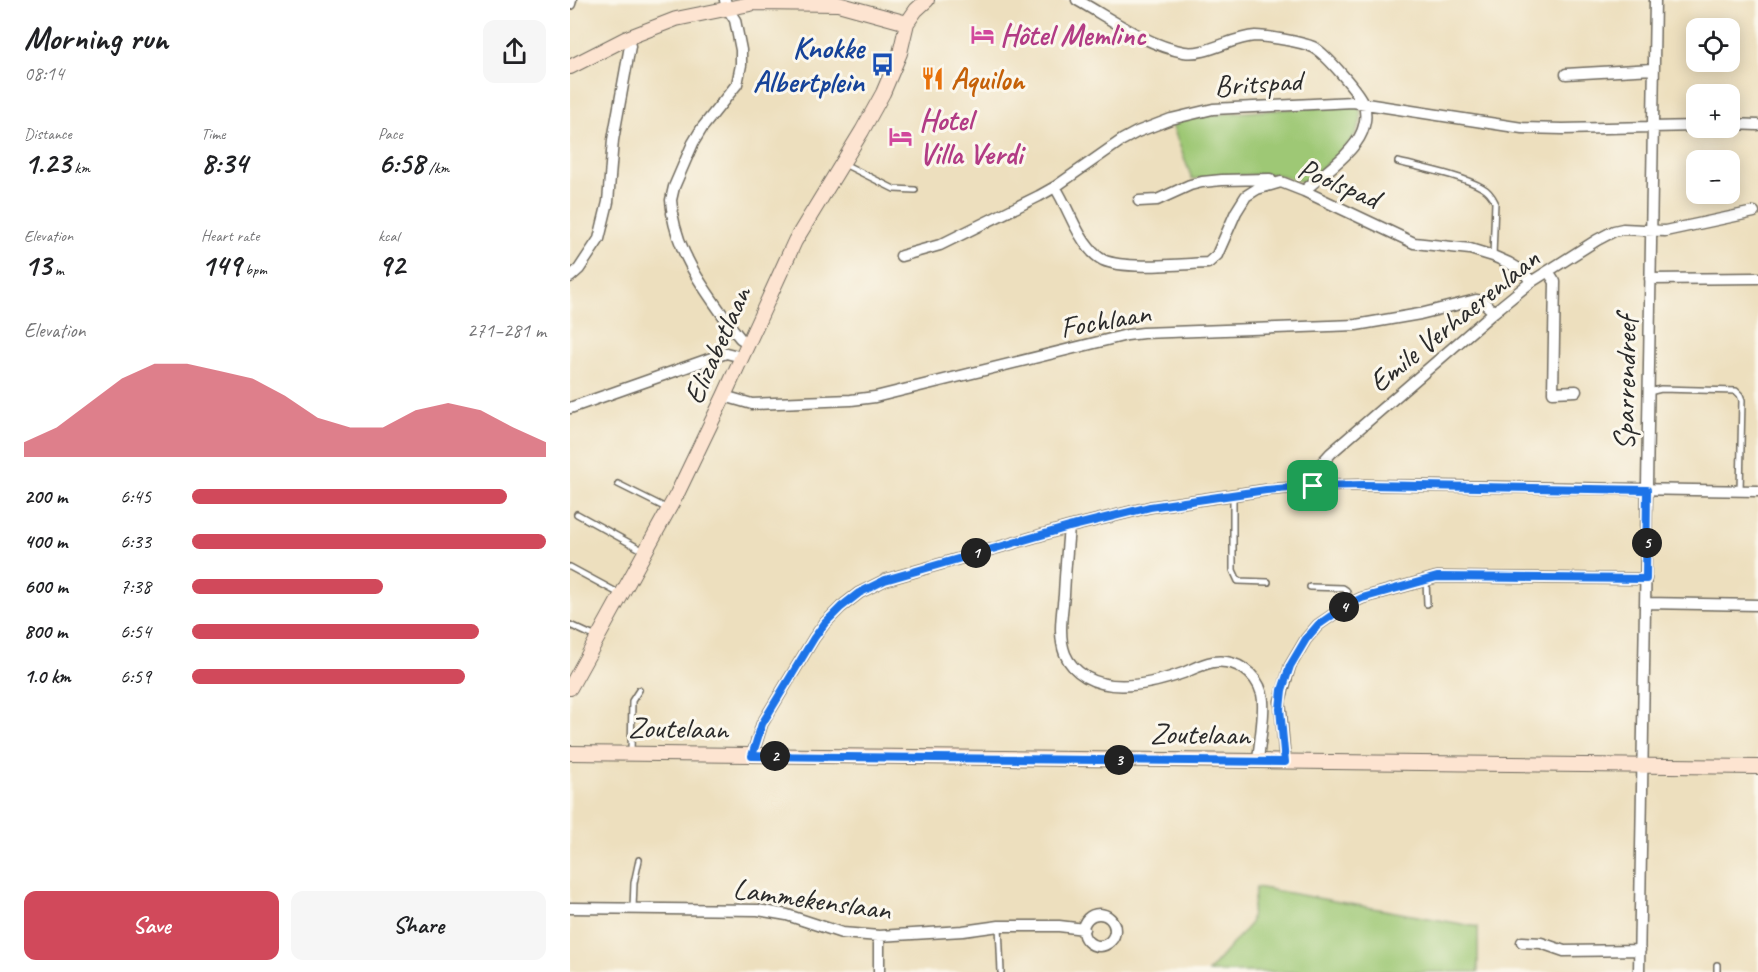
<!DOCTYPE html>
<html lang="en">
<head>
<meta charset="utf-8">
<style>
  :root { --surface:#fff; --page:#f6f6f6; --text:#202124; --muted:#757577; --accent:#d1495b }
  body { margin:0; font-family:Caveat,sans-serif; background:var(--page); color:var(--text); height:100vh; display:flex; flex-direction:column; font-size:22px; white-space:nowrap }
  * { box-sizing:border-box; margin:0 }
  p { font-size:20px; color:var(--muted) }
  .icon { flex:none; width:33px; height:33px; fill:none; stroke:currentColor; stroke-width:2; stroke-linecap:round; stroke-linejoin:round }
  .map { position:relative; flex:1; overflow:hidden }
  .details { display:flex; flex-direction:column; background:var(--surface); width:570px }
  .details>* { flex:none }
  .tools { position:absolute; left:1116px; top:18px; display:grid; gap:12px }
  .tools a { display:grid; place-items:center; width:54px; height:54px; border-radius:12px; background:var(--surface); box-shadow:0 3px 15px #0003; font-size:30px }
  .pin { position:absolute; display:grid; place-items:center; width:51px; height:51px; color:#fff; margin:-26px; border-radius:12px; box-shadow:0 3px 9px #0006 }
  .km { position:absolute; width:30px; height:30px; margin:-15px; border-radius:50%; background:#222; color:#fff; font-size:16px; line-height:30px; text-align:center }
  .round { display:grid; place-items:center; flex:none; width:63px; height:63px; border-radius:12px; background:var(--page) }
  .headline { display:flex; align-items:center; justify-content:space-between; height:102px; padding:0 24px }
  h1 { font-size:33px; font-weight:700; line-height:45px }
  .figures { display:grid; grid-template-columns:repeat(3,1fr); gap:9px; height:102px; padding:6px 24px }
  .figures div { display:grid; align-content:center }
  .figures b { font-size:30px; font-weight:700 }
  .figures small { font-size:16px; font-weight:400 }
  .figures p { font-size:16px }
  .chart { height:168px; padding:12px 24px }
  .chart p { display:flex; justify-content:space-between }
  .chart svg { width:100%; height:108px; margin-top:6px; fill:var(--accent); opacity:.7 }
  .cta { display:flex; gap:12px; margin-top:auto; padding:12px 24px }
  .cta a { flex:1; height:69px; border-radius:12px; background:var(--accent); color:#fff; font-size:24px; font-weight:700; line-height:69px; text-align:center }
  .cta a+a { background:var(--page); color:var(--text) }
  ul { padding:0 24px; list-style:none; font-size:20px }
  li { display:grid; grid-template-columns:96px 72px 1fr; align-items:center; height:45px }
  li i { height:15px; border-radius:8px; background:var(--accent) }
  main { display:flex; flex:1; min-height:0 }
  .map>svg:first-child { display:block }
  .green { fill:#9ec874; stroke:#647a50; stroke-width:1.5 }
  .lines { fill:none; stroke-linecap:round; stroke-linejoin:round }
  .lane-casing { stroke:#6f6a5e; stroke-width:8 }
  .street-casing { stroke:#6f6a5e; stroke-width:13 }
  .secondary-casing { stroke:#6f6a5e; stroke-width:16 }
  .lane { stroke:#fff; stroke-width:5 }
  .street { stroke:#fff; stroke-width:10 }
  .secondary { stroke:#fde4d1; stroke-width:14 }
  .route-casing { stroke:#fff; stroke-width:12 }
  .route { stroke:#1a73e8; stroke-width:8 }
  .labels { text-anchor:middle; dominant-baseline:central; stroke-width:6; stroke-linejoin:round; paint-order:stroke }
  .hotel-label { font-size:30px; font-weight:bold; fill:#b23c85; stroke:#fbf7ec; text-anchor:start }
  .transit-label { font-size:30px; font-weight:bold; fill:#164399; stroke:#fbf7ec; text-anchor:end }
  .food-label { font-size:30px; font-weight:bold; fill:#c56008; stroke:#fbf7ec; text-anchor:start }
  .street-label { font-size:30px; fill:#2b2b2b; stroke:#fbf7ec }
</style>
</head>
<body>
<main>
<section class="details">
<div class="headline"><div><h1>Morning run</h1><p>08:14</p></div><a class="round"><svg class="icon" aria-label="share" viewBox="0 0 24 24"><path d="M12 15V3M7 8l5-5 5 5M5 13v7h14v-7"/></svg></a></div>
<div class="figures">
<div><p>Distance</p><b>1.23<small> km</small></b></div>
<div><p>Time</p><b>8:34</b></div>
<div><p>Pace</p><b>6:58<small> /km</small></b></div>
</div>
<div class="figures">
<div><p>Elevation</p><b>13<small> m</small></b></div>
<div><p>Heart rate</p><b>149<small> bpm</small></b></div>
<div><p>kcal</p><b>92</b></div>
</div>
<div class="chart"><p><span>Elevation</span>271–281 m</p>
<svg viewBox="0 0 160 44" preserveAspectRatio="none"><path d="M0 44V38L10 32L20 22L30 12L40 6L50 6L60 9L70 12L80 19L90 28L100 32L110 32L120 25L130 22L140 25L150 32L160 38V44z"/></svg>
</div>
<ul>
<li><b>200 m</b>6:45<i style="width:89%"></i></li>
<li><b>400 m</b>6:33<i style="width:100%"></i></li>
<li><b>600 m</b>7:38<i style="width:54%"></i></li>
<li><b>800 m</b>6:54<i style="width:81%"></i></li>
<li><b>1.0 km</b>6:59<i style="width:77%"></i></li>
</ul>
<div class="cta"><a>Save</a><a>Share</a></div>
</section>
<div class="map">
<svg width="1188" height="972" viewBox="0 0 1188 972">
  <rect width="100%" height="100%" fill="#fbf7ec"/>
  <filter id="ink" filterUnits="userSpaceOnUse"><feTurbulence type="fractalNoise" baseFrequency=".0167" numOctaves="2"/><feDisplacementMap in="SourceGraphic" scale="12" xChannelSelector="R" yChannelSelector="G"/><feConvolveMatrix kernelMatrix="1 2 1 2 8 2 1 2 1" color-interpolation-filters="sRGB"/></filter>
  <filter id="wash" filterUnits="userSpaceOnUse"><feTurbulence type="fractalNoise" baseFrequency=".008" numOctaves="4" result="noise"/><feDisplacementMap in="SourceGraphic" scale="24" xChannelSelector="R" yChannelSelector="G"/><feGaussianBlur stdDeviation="1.35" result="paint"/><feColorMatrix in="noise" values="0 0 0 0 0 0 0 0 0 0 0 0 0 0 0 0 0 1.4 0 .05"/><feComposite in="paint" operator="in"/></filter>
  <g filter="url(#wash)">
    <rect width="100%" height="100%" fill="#eddfbe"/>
    <path class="green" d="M758,106H785C790,109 791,111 791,117C790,143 752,168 733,182L704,174L656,176L622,179L601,122L637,115Z
      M686,887L908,927V972H638L680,924Z"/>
  </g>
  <g filter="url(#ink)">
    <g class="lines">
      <defs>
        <path id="lane" d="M828,162C852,168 893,176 913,188C919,191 922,196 925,202L923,256
          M274,164L324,189L345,190
          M1079,392L1091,389L1166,391L1170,395L1172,400L1170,491
          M48,484L98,509
          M663,496V570L668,581L698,582
          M7,514L74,551
          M0,567L50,594
          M856,581L857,604
          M740,587L773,588L776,590L781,603
          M0,625L26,637
          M61,753L62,701L69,690
          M63,908L64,883L69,860
          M429,926L431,972
          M1147,972V965"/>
        <path id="street" d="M507,0C541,19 576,45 614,52C636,56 662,37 685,36C697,36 732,42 743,47C755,53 791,94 794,106C797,115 795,124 792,132C783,154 751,175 734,191
          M0,4L1,0
          M996,74L1083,69
          M1160,124L1188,125
          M485,187C498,207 504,230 519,248C523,253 527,257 533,260C555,270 612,264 638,263L647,255L666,212L676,196L687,189L711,182L734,191L844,243L900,249L923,256L939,263L954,272L961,282
          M569,201L587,200L620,185L632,182L652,180L700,179L703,184
          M102,209L101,200L104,187L123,143L132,128L167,84L171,65V50L165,20L157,8L155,0
          M102,213C110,259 136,291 162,328L170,338L178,343
          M331,256L370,245L469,196L485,187L552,140L567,132L601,119L643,109L783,102L952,128L993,129L1126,126
          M978,271L985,282L983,392L1006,391
          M0,277L9,269L29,239L38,202L43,140L60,46L57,38
          M1080,279L1188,278
          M154,396L182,404L281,400L305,397L557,335L573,333L786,325L850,314L906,300L912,301L924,312
          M0,408L156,353L172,357
          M743,486L750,465L761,453L924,312L961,282L1027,240L1044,231L1053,229L1095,231L1184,212
          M499,527C497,550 495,573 494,595C492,614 488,636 495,654C499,664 506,671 516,677C544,693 585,683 613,673C623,669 632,664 643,662C665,659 686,672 692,694C696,710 689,744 688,762
          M1076,603L1188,605
          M182,756L192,724L244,638L255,623L271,607L289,593L315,580L499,527L580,507L696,490L743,486L795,485L1188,491
          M715,762L710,701L720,666L736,639L748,625L777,605L792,598L867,577L1076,579
          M0,908L188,910L217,915L272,933L309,936L393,931L429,926H489L514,929
          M513 930a16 16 0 1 1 32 0a16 16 0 1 1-32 0Z
          M309,936V972
          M952,942L971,943L994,951L1070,950
          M1069,972L1085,0"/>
        <path id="secondary" d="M0,67L57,38L106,19L185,3L268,4L337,23
          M0,688L107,494L154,396L225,241L292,131L313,93L330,53L337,23L346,10L357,0
          M0,753L1188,767"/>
      </defs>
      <use href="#lane" class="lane-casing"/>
      <use href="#street" class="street-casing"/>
      <use href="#secondary" class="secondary-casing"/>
      <use href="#lane" class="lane"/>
      <use href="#street" class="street"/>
      <use href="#secondary" class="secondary"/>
    </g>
  </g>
  <g class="lines" filter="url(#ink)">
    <defs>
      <path id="route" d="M795,485L1077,490L1076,579L867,577L792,598L777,605L748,625L736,639L720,666L712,690L710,709L715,762L182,756L192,724L244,638L255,623L271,607L289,593L315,580L499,527L580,507L696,490L743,486Z"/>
    </defs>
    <use href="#route" class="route-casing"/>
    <use href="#route" class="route"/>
  </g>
  <defs>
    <symbol id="hotel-bare" viewBox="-9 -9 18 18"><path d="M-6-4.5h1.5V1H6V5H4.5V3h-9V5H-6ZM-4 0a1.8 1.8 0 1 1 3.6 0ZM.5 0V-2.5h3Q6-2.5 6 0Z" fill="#d1479c" stroke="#fbf7ec" stroke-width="2.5" paint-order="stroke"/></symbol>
    <symbol id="bus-bare" viewBox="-9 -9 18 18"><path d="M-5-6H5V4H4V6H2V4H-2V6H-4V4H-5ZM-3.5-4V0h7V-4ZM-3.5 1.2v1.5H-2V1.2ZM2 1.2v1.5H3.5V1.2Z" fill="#1a4fb4" stroke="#fbf7ec" stroke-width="2.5" paint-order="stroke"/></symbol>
    <symbol id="restaurant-bare" viewBox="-9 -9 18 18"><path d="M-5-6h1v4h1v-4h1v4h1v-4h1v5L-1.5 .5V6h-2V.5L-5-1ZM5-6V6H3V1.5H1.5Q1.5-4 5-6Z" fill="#e8710a" stroke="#fbf7ec" stroke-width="2.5" paint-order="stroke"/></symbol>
  </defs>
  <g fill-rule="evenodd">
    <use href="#hotel-bare" x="396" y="18" width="33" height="33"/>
    <use href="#bus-bare" x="296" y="48" width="33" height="33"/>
    <use href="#restaurant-bare" x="346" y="62" width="33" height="33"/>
    <use href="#hotel-bare" x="314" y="120" width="33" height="33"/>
  </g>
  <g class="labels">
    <g class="hotel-label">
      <text x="430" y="35">Hôtel Memlinc</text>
      <text x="349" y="120">Hotel<tspan x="349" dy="34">Villa Verdi</tspan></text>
    </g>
    <g class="transit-label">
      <text x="294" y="48">Knokke<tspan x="294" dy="34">Albertplein</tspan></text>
    </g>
    <g class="food-label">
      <text x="381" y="79">Aquilon</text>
    </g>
    <g class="street-label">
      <text transform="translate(688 83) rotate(-4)">Britspad</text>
      <text transform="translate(769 183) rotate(23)">Poolspad</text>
      <text transform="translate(535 320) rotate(-10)">Fochlaan</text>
      <text transform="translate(884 320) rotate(-39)">Emile Verhaerenlaan</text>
      <text transform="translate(147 345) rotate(-66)">Elizabetlaan</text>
      <text transform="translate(1055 383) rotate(-89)">Sparrendreef</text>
      <text transform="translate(108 728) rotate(1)">Zoutelaan</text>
      <text transform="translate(630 734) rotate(1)">Zoutelaan</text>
      <text transform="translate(242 899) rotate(8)">Lammekenslaan</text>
    </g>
  </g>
</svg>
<div class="tools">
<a><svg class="icon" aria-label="locate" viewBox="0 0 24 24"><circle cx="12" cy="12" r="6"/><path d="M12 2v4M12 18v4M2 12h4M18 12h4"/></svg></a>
<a>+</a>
<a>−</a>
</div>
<div class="pin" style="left:743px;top:486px;background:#1e9e55"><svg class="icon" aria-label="arrive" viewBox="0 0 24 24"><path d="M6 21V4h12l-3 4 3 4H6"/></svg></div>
<b class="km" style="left:406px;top:553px">1</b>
<b class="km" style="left:205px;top:756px">2</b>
<b class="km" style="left:549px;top:760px">3</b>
<b class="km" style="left:774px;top:607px">4</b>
<b class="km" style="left:1077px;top:543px">5</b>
</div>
</main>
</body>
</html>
